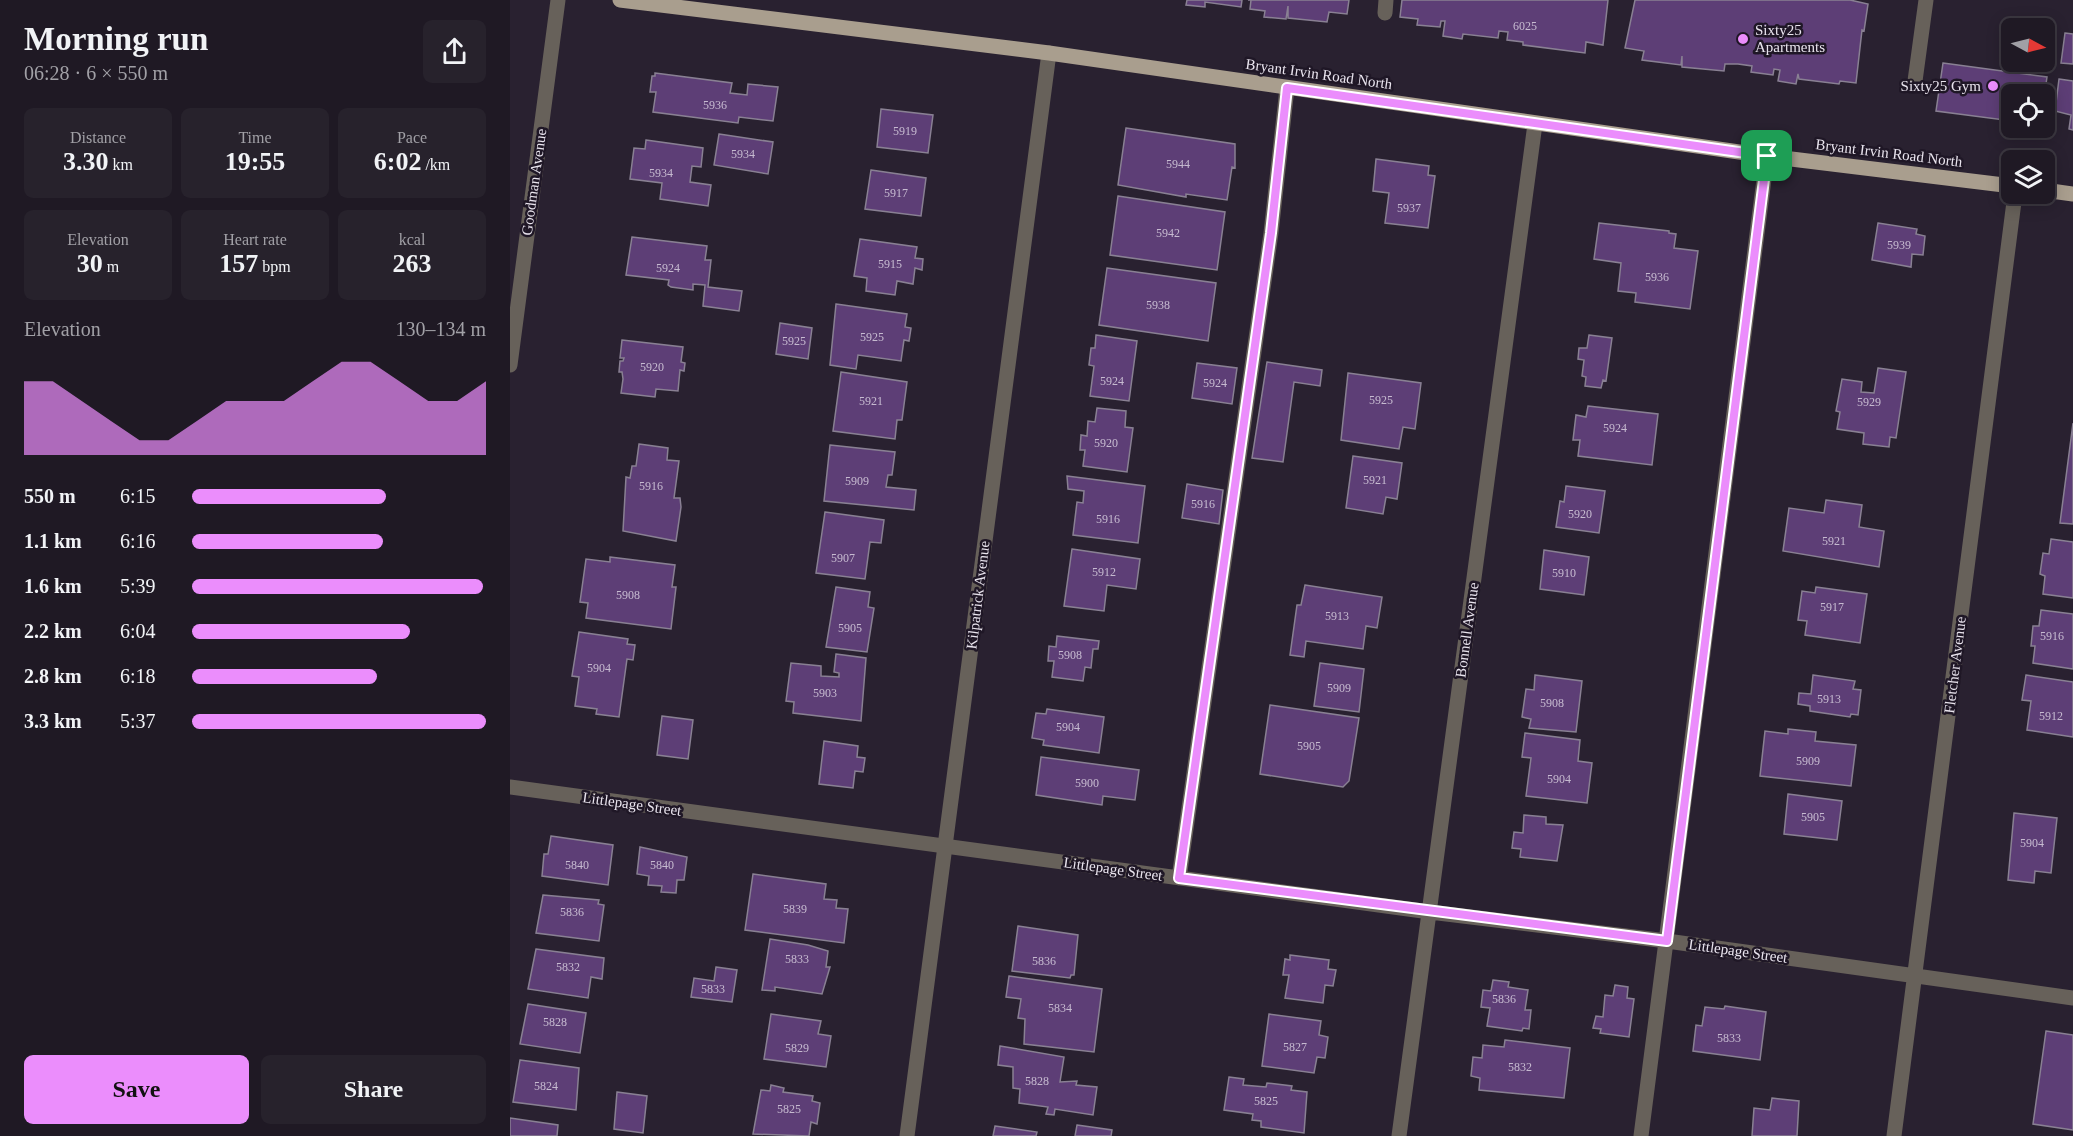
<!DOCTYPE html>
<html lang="en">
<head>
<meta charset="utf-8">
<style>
  :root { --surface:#1f1924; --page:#27222c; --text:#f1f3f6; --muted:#a1a0a6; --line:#3c3841; --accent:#eb8dfc }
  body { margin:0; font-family:"Times New Roman",serif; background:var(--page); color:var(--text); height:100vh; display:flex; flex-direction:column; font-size:22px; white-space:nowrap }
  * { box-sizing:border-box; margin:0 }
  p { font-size:20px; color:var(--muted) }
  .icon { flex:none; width:33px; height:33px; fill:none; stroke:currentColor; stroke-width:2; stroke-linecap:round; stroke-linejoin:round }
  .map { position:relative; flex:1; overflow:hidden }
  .details { display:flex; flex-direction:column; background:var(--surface); width:510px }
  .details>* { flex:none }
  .needle { width:39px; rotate:97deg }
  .buttons { position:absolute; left:1491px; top:18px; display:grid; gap:12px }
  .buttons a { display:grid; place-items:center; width:54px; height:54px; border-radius:9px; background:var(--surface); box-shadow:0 3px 15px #0003,0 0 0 2px var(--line); font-size:30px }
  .pin { position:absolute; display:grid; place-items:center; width:51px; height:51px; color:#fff; margin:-26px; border-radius:12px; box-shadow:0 3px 9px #0006 }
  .round { display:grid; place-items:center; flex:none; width:63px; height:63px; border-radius:9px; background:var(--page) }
  .headline { display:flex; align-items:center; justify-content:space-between; height:102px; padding:0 24px }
  h1 { font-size:33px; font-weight:700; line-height:45px }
  .metrics { display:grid; grid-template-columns:repeat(3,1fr); gap:9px; height:102px; padding:6px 24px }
  .metrics div { display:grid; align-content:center; border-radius:9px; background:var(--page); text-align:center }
  .metrics b { font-size:26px; font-weight:700 }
  .metrics small { font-size:16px; font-weight:400 }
  .metrics p { font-size:16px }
  .chart { height:168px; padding:12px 24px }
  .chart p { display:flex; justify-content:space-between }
  .chart svg { width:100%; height:108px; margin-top:6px; fill:var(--accent); opacity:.7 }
  .button { display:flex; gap:12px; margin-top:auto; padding:12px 24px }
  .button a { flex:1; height:69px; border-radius:9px; background:var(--accent); color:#111; font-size:24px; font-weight:700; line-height:69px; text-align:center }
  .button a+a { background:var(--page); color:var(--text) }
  ul { padding:0 24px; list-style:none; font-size:20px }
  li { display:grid; grid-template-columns:96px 72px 1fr; align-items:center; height:45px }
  li i { height:15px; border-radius:8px; background:var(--accent) }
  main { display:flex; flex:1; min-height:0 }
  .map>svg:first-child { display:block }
  .building { fill:#5d3e76; stroke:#898093; stroke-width:1.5 }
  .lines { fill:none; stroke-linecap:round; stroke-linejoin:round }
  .minor { stroke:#67615a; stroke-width:15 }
  .major { stroke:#a99e8e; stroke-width:15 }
  .route-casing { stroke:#fff; stroke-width:12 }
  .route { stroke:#eb8dfc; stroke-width:8 }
  .poi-dot { fill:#eb8dfc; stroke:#1f1726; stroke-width:2 }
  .labels { text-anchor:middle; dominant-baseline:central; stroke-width:5; stroke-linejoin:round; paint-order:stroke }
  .number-label { font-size:12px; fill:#c6bad0 }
  .poi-label { font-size:15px; fill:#e9e4ee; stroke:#1f1726; text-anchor:start }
  .street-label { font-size:15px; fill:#e9e4ee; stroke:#1f1726 }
</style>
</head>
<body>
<main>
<section class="details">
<div class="headline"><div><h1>Morning run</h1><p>06:28 · 6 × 550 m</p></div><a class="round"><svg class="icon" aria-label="share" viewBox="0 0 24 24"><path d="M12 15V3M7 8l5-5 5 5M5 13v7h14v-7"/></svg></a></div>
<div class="metrics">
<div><p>Distance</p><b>3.30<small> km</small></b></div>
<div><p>Time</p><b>19:55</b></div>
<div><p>Pace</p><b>6:02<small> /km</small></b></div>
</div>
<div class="metrics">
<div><p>Elevation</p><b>30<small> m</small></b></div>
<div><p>Heart rate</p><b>157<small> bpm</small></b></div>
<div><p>kcal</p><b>263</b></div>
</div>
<div class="chart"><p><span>Elevation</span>130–134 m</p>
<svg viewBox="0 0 160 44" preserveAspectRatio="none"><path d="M0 44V14L10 14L20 22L30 30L40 38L50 38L60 30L70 22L80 22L90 22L100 14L110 6L120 6L130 14L140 22L150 22L160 14V44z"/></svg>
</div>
<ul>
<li><b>550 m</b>6:15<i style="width:66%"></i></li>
<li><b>1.1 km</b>6:16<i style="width:65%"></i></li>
<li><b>1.6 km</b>5:39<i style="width:99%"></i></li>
<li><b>2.2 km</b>6:04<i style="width:74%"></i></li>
<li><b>2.8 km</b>6:18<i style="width:63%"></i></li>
<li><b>3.3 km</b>5:37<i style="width:100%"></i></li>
</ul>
<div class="button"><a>Save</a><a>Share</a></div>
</section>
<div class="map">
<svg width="1563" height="1136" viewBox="0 0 1563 1136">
  <rect width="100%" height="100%" fill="#292130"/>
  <path class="building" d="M677,0H732L731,7L695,2V7L676,5Z
    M738,0H839L837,14L819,12L817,22L778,18V6L776,19L754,17L755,11L740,9L741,0Z
    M892,0H1098L1093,45L1076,42L1075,53L1013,45V42L997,40L998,32L989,31L988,38L953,34L952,39L933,36L935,21H931L930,27L907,25L908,19L890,17Z
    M1125,0H1340L1358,4L1354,31L1352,30L1346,83L1330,81L1329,84L1289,79L1288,74L1286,84L1268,81L1270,70L1264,69L1263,75L1241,72L1242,66L1228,64H1215L1214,71L1172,67V56L1171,65L1132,60L1134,51L1115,48Z
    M1555,33L1563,34V64L1551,63Z
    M1433,63L1537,77L1534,98V94H1502V121L1426,111Z
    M145,73L222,83L220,93L237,95L238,84L268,87L263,121L229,117L228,123L143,112L146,92H140L142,76H145Z
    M1549,79L1563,81V130L1559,129L1561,115L1545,111Z
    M371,109L423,115L418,153L367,147Z
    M616,128L725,144V168L722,167L717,200L676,194V197L608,185Z
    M209,134L263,142L258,174L204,165Z
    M136,140L193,148L191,167L182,166L180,182L201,185L198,206L150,199L152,183L120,179L124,148L135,149Z
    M866,159L919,166L918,175L925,176L918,228L875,223L879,193L863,191Z
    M361,170L416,178L411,216L355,209Z
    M608,196L715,212L707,270L600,255Z
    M1089,223L1159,231V233L1166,234L1164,248L1188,251L1180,309L1125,302L1126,293L1108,291L1111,263L1084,259Z
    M1368,223L1407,229L1406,234L1415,236L1413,255L1402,254L1401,267L1362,260Z
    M122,237L197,246L195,260H201L198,287L232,291L229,311L193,306L195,285L183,284V290L161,287L158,285L159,280L116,275Z
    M350,239L407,247L405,258L413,259L412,270L405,268L403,284L387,281L385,295L356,291L357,278L344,276Z
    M597,268L706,283L698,341L589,325Z
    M326,304L397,314L395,327L401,328L399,341L394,340L391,361L348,355L346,369L320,365Z
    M270,323L302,328L298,359L266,354Z
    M586,335L627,341L619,401L580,396L584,366L579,365L581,348H585Z
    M1079,335L1102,338L1096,381L1093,380L1091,388L1075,386L1076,377L1072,376L1074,360L1068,359L1069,348H1077Z
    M112,340L173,347L171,362L175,363L174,371L170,370L168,391L146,389L145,397L111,393L113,379L112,372H109L110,361H113L114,358H110Z
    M757,362L812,370L810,386L784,382L773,462L742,458Z
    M687,363L727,368L722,404L682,398Z
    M1368,368L1396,372L1386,438L1380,437L1379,447L1353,444L1354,433L1327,429L1330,412L1326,411L1332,379L1352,382L1351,392L1364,393Z
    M331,372L397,382L392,420H387L385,439L323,431Z
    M838,373L911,383L905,429L893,427L889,449L831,440Z
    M1078,406L1148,414L1142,465L1068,456L1070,440H1063L1066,415L1076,417Z
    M587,408L616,411L615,427L623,428L617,472L573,466L575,450H570L571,435L577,436L578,421L585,422Z
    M1563,423V524L1550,523Z
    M129,444L158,448L157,460L169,461L164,498H170L171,507L166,541L113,531L116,477L120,478L122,466H126Z
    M320,445L385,452L382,475H378L376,487L406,490L404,510L314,501Z
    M843,456L892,463L887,499L876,497L873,514L836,508Z
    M557,476L635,486L628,543L563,535L567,502L573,503L574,491L558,489Z
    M677,484L713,490L709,524L672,518Z
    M1056,486L1095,491L1089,533L1046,527L1050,501L1054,502Z
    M1316,500L1352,505L1349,527L1374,531L1369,567L1273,551L1279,508L1314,513Z
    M315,512L374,520L371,543L360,542L355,579L306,573Z
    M1541,539L1563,542V598L1533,594L1535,576L1530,574L1533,553L1539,554Z
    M562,549L630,559L626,589L597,585L594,611L554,606Z
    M1034,550L1079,557L1074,595L1030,589Z
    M100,557L165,565L162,587H166L161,629L76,618L78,603L70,602L76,559L100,562Z
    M795,585L872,597L867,628L856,626L853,649L796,641L794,657L780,655L787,605H791Z
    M326,587L360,592L358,607L364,608L357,652L316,647Z
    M1306,587L1357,594L1350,643L1295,635L1297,621L1288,620L1292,591L1305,593Z
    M1531,610L1563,614V669L1523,663L1525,646H1521L1523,626H1529Z
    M69,632L118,639L117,644L125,645L123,660L117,659L109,717L86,714L87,709L65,706L69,677L62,676Z
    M547,636L589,641L588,649H583L581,668L575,667L573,681L542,677L544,661H538L539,646L546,647Z
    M326,654L356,658L351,721L283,713L284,702L276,701L281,663L311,666V676L329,677V673L324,672Z
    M810,663L854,669L849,712L804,706Z
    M1025,675L1072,681L1066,732L1019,728L1021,719L1012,717L1016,689L1024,690Z
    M1303,675L1345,681L1343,689L1351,690L1348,715L1341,714L1340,717L1300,711V706L1288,704L1289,693L1301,694Z
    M1516,675L1563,682V737L1517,730L1521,701L1512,700Z
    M760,705L849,718L839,781L833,787L750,774Z
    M537,709L594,717L589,753L533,745L534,740L522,738L526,713L536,714Z
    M152,716L183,720L178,759L147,755Z
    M1278,729L1306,732L1305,741L1346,745L1341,786L1250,776L1255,731L1278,734Z
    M1015,733L1070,740L1068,761L1082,763L1077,803L1016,796L1021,758L1012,757Z
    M314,741L348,746L347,757L355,758L353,772L345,771L343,788L309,784Z
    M531,757L629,770L625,800L593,796L592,805L526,795Z
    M1278,794L1332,801L1327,840L1274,834Z
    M1504,813L1547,818L1541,873L1525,871L1524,883L1498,880Z
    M1014,815L1036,817V824L1053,825L1047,861L1010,857L1011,849L1002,848L1004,832L1013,833Z
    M41,836L103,845L98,885L32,876L34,854H38Z
    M130,847L177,857L174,880H167L166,893L151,892L152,886L138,885L139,876L127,874Z
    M243,874L316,884L314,899L327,900L326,908L338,909L334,943L235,930Z
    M33,895L89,900L88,904L94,905L89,941L26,933Z
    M508,926L568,935L564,975H561L560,978L502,971Z
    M260,939L298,945L318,951L316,967H320L312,994L265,987V991L252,990Z
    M26,949L94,958L92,979L81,977L78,998L18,989Z
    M780,955L819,960L818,969L826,970L823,986L815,985L813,1003L775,998L779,975H773L775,959L780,960Z
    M206,967L227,970L222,1002L181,997L184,978L204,981Z
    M499,976L592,989L584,1052L514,1044L515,1019L508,1018L511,999L496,997Z
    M983,980L999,982L998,987L1018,990L1015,1010H1021L1019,1029L1013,1028L1012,1031L977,1026L980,1008L971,1007L973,990L981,991Z
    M1105,985L1118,987L1117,998L1124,999L1119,1037L1090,1033L1091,1029L1083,1028L1086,1016L1093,1017L1095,995L1103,996Z
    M18,1004L76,1013L70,1053L10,1044Z
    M1215,1006L1256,1012L1250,1060L1183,1051L1186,1025L1192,1026L1195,1007L1214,1009Z
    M261,1014L311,1021L308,1034L321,1036L316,1067L254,1059Z
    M759,1014L811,1021L809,1035L818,1037L815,1058L807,1057L804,1073L752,1066Z
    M1536,1031L1563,1035V1130L1523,1124Z
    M995,1040L1060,1048L1054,1098L969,1090L970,1078L961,1076L963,1057L972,1058L973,1045L994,1047Z
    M490,1046L554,1057L550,1082L567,1081L566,1085L587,1087L583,1115L545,1109L544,1115L536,1114L538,1107L509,1103L510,1089L503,1088V1067L488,1065Z
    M10,1060L69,1068L66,1110L3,1102Z
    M719,1077L734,1079L733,1085L756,1087L757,1083L782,1086L781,1090L797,1092L794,1133L751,1127V1121L742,1120L743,1114L714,1110Z
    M261,1085L274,1088L273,1092L303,1096L302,1101L310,1103L307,1124L301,1122L299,1136L243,1134L251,1090L260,1091Z
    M107,1092L137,1096L133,1133L104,1129Z
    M1262,1098L1289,1101L1287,1136H1242L1244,1108L1260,1110Z
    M0,1118L48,1125L47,1136H0Z
    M567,1125L602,1130L601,1136H565Z
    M485,1126L527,1132L526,1136H483Z"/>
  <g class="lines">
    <path class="minor" d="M875,13L876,0
      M1405,81L1416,0
      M0,365L48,0
      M0,787L920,912L1157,941L1563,998
      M669,878L761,233L777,88
      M397,1136L539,53
      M889,1136L1025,124
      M1131,1136L1257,156
      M1384,1136L1505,194"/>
    <path class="major" d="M110,0L539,53L1257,156L1502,186
      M1534,190L1563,194"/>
  </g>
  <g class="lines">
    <defs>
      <path id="route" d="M777,88L1257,156L1157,941L669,878L761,233Z"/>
    </defs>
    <use href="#route" class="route-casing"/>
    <use href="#route" class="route"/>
  </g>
  <g class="poi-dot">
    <circle cx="1233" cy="39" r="6"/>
    <circle cx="1483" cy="86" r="6"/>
  </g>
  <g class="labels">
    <g class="number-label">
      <text x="1015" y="26">6025</text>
      <text x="205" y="105">5936</text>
      <text x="395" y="131">5919</text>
      <text x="233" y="154">5934</text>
      <text x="668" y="164">5944</text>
      <text x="151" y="173">5934</text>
      <text x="386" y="193">5917</text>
      <text x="899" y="208">5937</text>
      <text x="658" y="233">5942</text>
      <text x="1389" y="245">5939</text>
      <text x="380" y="264">5915</text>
      <text x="158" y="268">5924</text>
      <text x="1147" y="277">5936</text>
      <text x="648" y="305">5938</text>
      <text x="362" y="337">5925</text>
      <text x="284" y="341">5925</text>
      <text x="142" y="367">5920</text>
      <text x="602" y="381">5924</text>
      <text x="705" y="383">5924</text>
      <text x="871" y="400">5925</text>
      <text x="361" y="401">5921</text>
      <text x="1359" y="402">5929</text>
      <text x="1105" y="428">5924</text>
      <text x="596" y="443">5920</text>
      <text x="865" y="480">5921</text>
      <text x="347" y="481">5909</text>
      <text x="141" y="486">5916</text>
      <text x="693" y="504">5916</text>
      <text x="1070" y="514">5920</text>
      <text x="598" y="519">5916</text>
      <text x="1324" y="541">5921</text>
      <text x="333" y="558">5907</text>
      <text x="594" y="572">5912</text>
      <text x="1054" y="573">5910</text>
      <text x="118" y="595">5908</text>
      <text x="1322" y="607">5917</text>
      <text x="827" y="616">5913</text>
      <text x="340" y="628">5905</text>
      <text x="1542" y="636">5916</text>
      <text x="560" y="655">5908</text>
      <text x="89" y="668">5904</text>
      <text x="829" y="688">5909</text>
      <text x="315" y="693">5903</text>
      <text x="1319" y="699">5913</text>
      <text x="1042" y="703">5908</text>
      <text x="1541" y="716">5912</text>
      <text x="558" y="727">5904</text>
      <text x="799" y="746">5905</text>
      <text x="1298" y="761">5909</text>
      <text x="1049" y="779">5904</text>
      <text x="577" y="783">5900</text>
      <text x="1303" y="817">5905</text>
      <text x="1522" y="843">5904</text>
      <text x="67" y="865">5840</text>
      <text x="152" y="865">5840</text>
      <text x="285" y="909">5839</text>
      <text x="62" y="912">5836</text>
      <text x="287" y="959">5833</text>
      <text x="534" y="961">5836</text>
      <text x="58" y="967">5832</text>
      <text x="203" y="989">5833</text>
      <text x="994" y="999">5836</text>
      <text x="550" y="1008">5834</text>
      <text x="45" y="1022">5828</text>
      <text x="1219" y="1038">5833</text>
      <text x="785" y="1047">5827</text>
      <text x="287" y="1048">5829</text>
      <text x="1010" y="1067">5832</text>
      <text x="527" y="1081">5828</text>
      <text x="36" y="1086">5824</text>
      <text x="756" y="1101">5825</text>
      <text x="279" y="1109">5825</text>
    </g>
    <g class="poi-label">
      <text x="1245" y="30">Sixty25<tspan x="1245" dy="17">Apartments</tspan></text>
      <text x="1471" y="86" text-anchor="end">Sixty25 Gym</text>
    </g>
    <g class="street-label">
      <text transform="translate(809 74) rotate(8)">Bryant Irvin Road North</text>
      <text transform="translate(1379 153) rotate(7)">Bryant Irvin Road North</text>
      <text transform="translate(24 182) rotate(-82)">Goodman Avenue</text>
      <text transform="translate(468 595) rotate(-83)">Kilpatrick Avenue</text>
      <text transform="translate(957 630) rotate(-82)">Bonnell Avenue</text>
      <text transform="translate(1445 665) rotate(-83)">Fletcher Avenue</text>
      <text transform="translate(122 804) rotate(8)">Littlepage Street</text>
      <text transform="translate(603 869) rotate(8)">Littlepage Street</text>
      <text transform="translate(1228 951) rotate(8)">Littlepage Street</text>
    </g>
  </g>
</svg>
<div class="buttons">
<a><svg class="needle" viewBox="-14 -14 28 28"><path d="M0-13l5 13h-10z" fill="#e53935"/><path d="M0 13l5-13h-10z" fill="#a1a0a6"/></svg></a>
<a><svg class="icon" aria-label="locate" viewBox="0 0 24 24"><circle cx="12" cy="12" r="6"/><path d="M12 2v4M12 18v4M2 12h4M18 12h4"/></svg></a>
<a><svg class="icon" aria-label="layers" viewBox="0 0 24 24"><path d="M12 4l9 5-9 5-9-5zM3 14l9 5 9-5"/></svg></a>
</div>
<div class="pin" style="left:1257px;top:156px;background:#1e9e55"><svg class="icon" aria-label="arrive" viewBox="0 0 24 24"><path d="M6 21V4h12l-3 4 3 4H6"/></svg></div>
</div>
</main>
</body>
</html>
